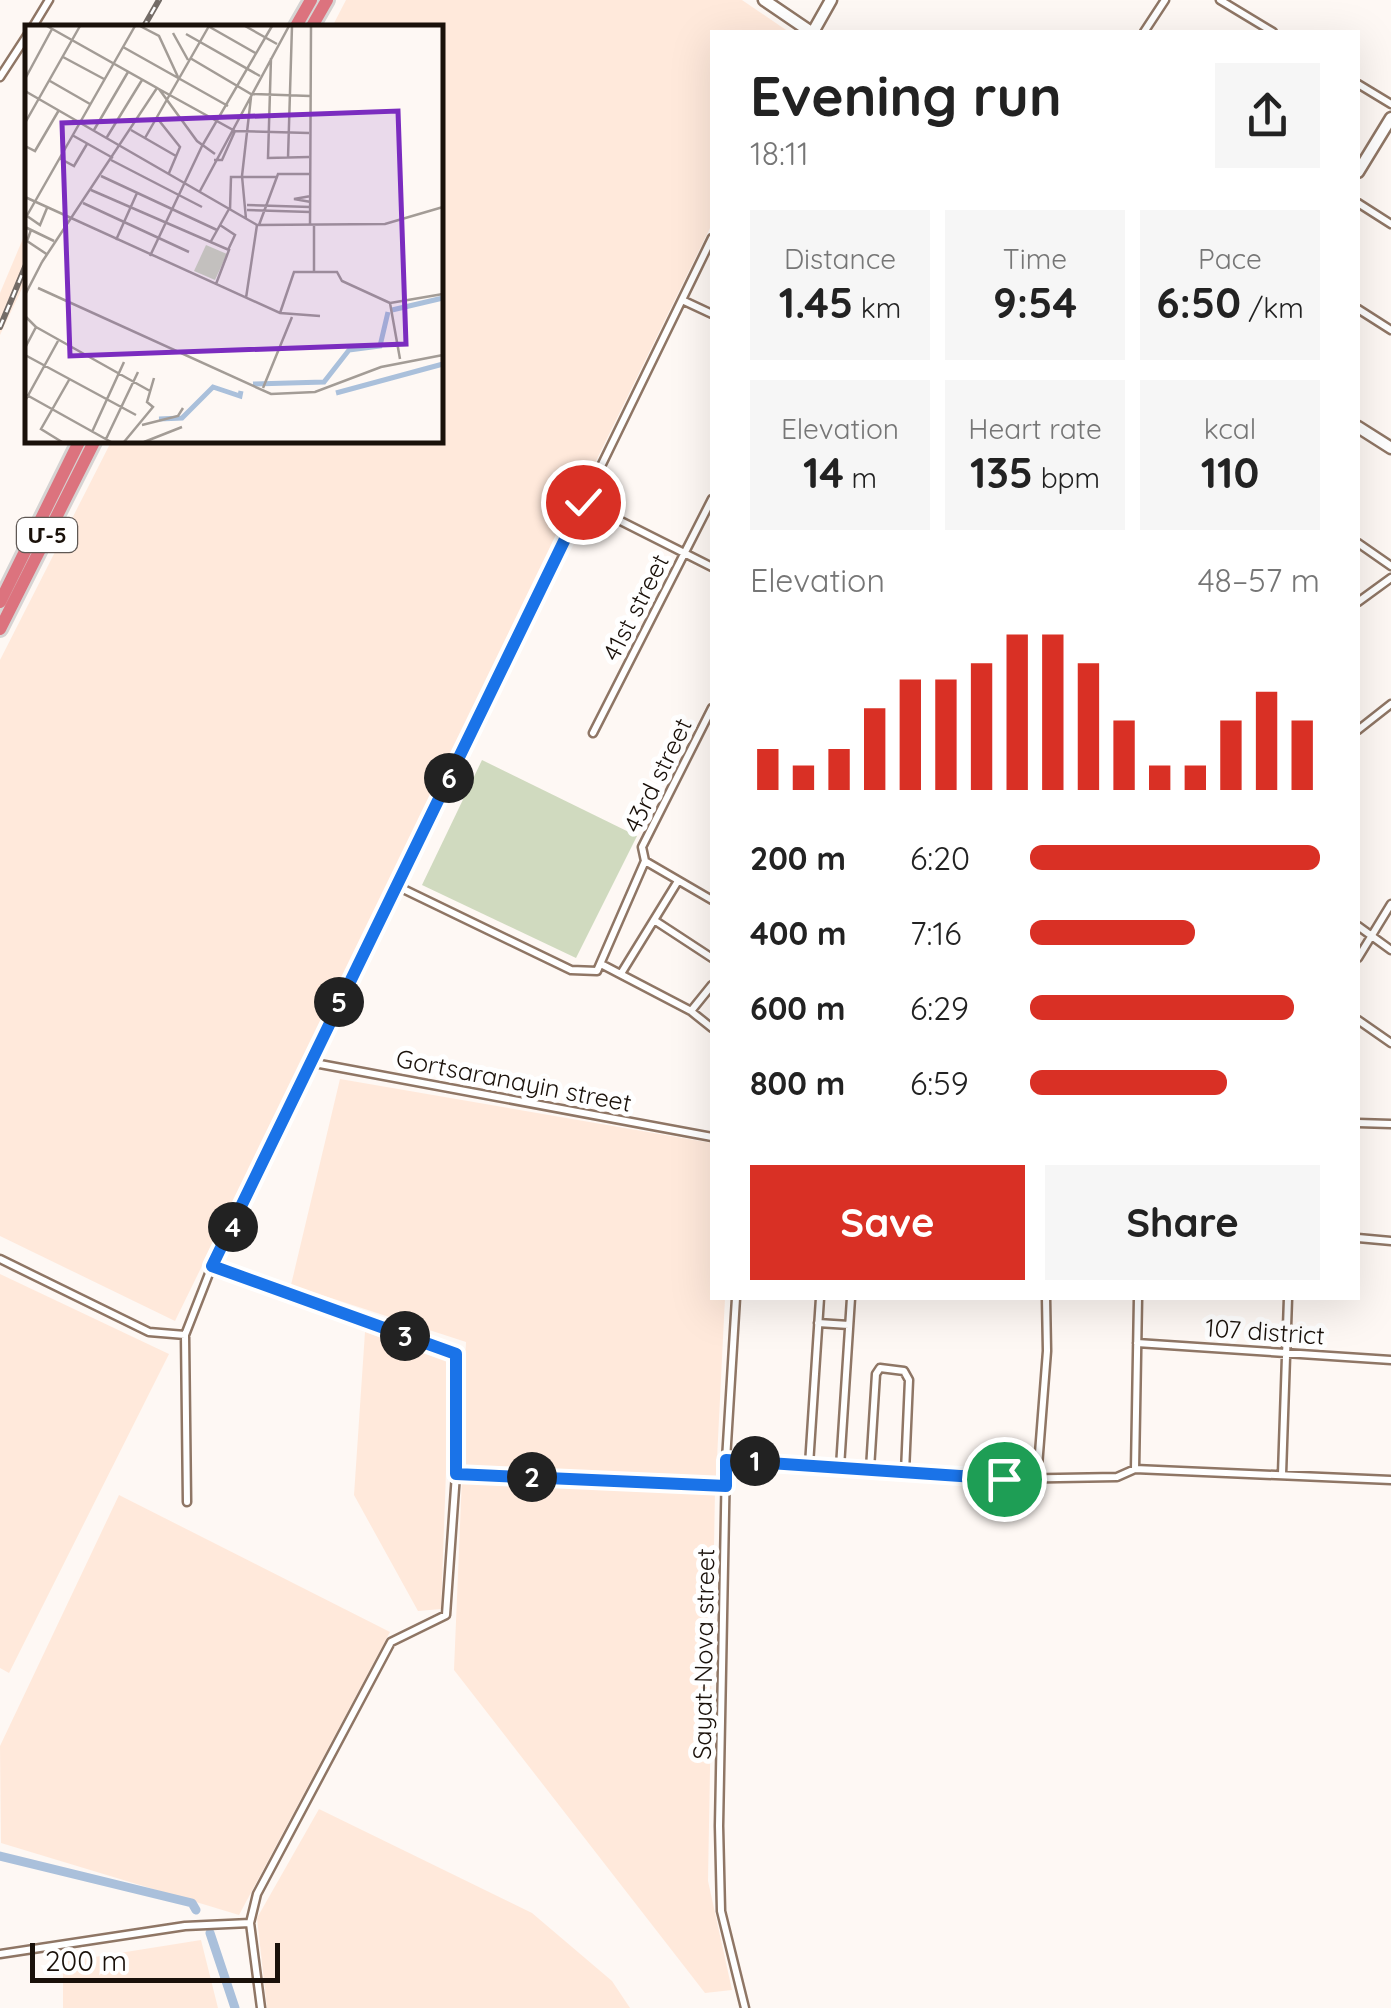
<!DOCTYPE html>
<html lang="en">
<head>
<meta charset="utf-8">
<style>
  :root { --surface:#fff; --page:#f6f6f6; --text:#222; --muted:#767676; --accent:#d93025 }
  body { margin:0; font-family:Quicksand,"Noto Sans Armenian",sans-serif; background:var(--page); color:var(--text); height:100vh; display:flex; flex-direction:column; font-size:38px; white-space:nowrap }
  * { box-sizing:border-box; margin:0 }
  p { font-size:32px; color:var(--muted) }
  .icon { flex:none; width:55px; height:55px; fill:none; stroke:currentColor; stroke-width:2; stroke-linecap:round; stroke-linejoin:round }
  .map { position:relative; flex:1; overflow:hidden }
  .panel { position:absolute; left:710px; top:30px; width:650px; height:1270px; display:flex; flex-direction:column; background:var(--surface); border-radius:0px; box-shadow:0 10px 40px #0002 }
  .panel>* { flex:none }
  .scale { position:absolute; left:30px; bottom:25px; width:250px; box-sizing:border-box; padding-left:10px; border:5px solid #1a110a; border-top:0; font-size:28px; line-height:35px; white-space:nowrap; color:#1a110a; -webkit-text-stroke:8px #fff; paint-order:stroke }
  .pin { position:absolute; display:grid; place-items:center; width:85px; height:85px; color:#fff; margin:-42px; border:5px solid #fff; border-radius:50%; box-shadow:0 2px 10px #0007 }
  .km { position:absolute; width:50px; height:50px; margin:-25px; border-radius:50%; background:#222; color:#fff; font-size:28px; line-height:50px; text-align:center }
  .round { display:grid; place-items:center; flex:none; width:105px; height:105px; border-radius:0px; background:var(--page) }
  .overview { display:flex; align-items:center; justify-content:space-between; height:170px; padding:0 40px }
  h1 { font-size:55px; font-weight:800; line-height:75px }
  .metrics { display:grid; grid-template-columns:repeat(3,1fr); gap:15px; height:170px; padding:10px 40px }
  .metrics div { display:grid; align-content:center; border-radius:0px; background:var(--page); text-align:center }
  .metrics b { font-size:42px; font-weight:800 }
  .metrics small { font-size:28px; font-weight:400 }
  .metrics p { font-size:28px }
  .chart { height:280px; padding:20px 40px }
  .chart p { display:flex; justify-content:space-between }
  .chart svg { width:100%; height:180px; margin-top:10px; stroke:var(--accent); stroke-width:6 }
  .action { display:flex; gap:20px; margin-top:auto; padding:20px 40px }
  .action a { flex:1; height:115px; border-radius:0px; background:var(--accent); color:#fff; font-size:40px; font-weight:800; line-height:115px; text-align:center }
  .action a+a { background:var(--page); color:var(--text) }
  ul { padding:0 40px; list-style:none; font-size:32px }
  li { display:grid; grid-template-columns:160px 120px 1fr; align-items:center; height:75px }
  li i { height:25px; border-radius:12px; background:var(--accent) }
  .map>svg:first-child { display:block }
  .built { fill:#ffe9db }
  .green { fill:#d0dabf }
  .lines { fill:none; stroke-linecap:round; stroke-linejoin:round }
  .canal { stroke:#aac0db; stroke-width:9 }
  .street-casing { stroke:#8f7665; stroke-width:11 }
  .secondary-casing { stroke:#8f7665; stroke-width:15 }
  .highway-casing { stroke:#d6d4d3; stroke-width:18 }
  .street { stroke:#fff; stroke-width:6 }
  .secondary { stroke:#fff; stroke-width:10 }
  .highway { stroke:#dc737e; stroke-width:12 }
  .rail-casing { stroke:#746c67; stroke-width:6 }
  .rail { stroke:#fff; stroke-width:2.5; stroke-dasharray:8; stroke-linecap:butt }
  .route-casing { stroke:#fff; stroke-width:20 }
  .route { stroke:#1a73e8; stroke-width:12 }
  .labels { text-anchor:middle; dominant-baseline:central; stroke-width:10; stroke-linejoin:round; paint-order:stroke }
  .shield { fill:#fff; stroke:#5f5854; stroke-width:2.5 }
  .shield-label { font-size:22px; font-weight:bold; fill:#1a110a }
  .street-label { font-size:25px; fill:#1a110a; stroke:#fff }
  .inset-river { fill:none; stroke:#aac0db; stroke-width:5 }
  .inset-road { fill:none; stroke:#a39c96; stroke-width:2.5 }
  .view { fill:#7b2cbf; fill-opacity:0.15; stroke:#7b2cbf; stroke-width:5 }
  .inset-edge { fill:none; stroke:#1a110a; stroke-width:5 }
</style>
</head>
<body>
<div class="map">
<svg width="1391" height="2008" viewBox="0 0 1391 2008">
  <rect width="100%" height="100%" fill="#fef8f4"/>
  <path class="built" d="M346,0H742L789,32H712V224L175,1321L0,1236V660L112,440H440V28L332,27Z
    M27,229V278L0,335V293Z
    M340,1079L712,1143V1298H725L716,1479L460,1468L466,1342L291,1285Z
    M0,1274L169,1354L9,1673L0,1668Z
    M365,1332L450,1363L441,1609L418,1611L354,1495Z
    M462,1477L715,1491L708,1881L732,1990L705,1993L454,1670Z
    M119,1495L390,1632L239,1915L1,1843L0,1746Z
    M319,1809L532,1913L612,1981L630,2008H267L257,1918Z
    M201,1940L218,2008H63V1962Z"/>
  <path class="green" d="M482,760L637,836L576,958L422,885Z"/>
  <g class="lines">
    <path class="canal" d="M0,1856L192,1903L196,1910
      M210,1933L235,2008"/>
    <defs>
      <path id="street" d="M1220,0L1273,32
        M32,28L49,0
        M1144,32L1165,0
        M0,77L28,34
        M1358,84L1391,104
        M1358,203L1391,224
        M682,300L712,314
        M1358,309L1391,330
        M583,502L712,567
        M1358,543L1391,566
        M1358,602L1391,578
        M1358,730L1391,704
        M593,733L712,499
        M645,861L712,900
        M397,886L571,970L597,971L645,861L642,847L712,708
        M654,920L712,958
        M1358,926L1391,950
        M1358,958L1391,904
        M601,964L691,1011L712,985
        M622,972L678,881
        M692,1012L712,1028
        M1358,1020L1391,1043
        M309,1062L712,1137
        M1358,1123L1391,1124
        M1358,1238L1391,1241
        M0,1259L149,1332L185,1335
        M212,1266L456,1355V1474L446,1615L391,1642L257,1894L250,1923
        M736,1298L726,1460L719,1826L721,1911L745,2008
        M818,1323L849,1325
        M1137,1343L1391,1360
        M726,1460L1004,1479L1117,1477L1135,1469L1391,1480
        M809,1465L820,1298
        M840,1467L851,1298
        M870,1469L876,1374L880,1368L904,1371L909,1380L905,1472
        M1135,1469L1138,1298
        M456,1474L726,1486
        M1282,1474L1288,1298
        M1037,1479L1047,1351L1046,1298
        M187,1502L185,1335L212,1266L712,238
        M0,1954L185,1926L250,1923L261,2008"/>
      <path id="secondary" d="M764,0L811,32
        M813,32L831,0
        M1358,172L1391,118
        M1358,427L1391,448"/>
      <path id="highway" d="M295,28L311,0
        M311,28L327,0
        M0,602L80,440
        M0,629L95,440"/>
    </defs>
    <use href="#street" class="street-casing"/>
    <use href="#secondary" class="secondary-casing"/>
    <use href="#highway" class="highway-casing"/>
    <use href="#street" class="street"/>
    <use href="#secondary" class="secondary"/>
    <use href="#highway" class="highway"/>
    <defs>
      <path id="rail" d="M143,28L159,0
        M0,327L28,260"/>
    </defs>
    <use href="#rail" class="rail-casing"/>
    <use href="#rail" class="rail"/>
  </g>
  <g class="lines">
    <defs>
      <path id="route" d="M583,502L212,1266L456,1354V1474L726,1486V1460L1004,1479"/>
    </defs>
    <use href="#route" class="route-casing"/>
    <use href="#route" class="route"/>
  </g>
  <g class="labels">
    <rect class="shield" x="17" y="518" width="60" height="34" rx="8"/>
    <g class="shield-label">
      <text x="47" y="535">Մ-5</text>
    </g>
    <g class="street-label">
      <text transform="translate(635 607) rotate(-63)">41st street</text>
      <text transform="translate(657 775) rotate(-64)">43rd street</text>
      <text transform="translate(514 1080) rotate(11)">Gortsaranayin street</text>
      <text transform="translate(1265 1331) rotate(4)">107 district</text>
      <text transform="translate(703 1654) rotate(-89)">Sayat-Nova street</text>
    </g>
  </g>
  <g transform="translate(25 25)">
    <rect width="418" height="418" fill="#fef8f4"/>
    <path d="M181,220L202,229L190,255L169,246Z" fill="#d0dabf"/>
    <path class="inset-river" d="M367,285L418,273M228,359L299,357L324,325L355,321L363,287M311,368L418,339M134,394L157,393L188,362L215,371L216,366"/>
    <path class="inset-road" d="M115,1L134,11L153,52M183,1L232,29M220,1L252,19M148,8L163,35M161,9L235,51M98,22L203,81M38,32L79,54M165,33L226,69L285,71M246,33L243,133L284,132M0,54L27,4M25,56L65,79M132,63L210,106L284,108M134,64L172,116L190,129M0,66L232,200L360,199L418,182M132,93L155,122L144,148M0,98L55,1M69,105L103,47M106,105L151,131M47,110L88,133M82,112L117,55M120,113L184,1M0,121L10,126L34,85M34,133L49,141L62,119M263,133L267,1M86,135L177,182M189,135H197L210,106M76,151L192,205M217,151L226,72M217,151L221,194M66,165L204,225L191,259M175,166L264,1M0,172L255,288L295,291M286,177L269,174L286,171M58,178L164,227M222,180L285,182M205,185L206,152H253M222,185L285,187M2,191L15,200L22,183M0,194L110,1M195,200L210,210L203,225M234,200L253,149H286M285,201L286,1M0,202L29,216M6,205L2,216L23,230M91,215L112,168M185,218L204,184M125,231L177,121L247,1M17,237L132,63L22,1M289,246V201M13,263L246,369L290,367L356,342L418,330M0,270L17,237M221,273L232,200M255,288L269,247H312L317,256L365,278M0,291L11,302L0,323M11,302L125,366M0,330L111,390M375,334L365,278L418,269M238,363L267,292M0,369L86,417M0,376L33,316M117,400L153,391L158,383M67,407L99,337M81,414L113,347M37,417L16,404L44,355M99,417L128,382L122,377L129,353M119,417L157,402"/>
    <path class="view" d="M373,86L381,319L45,331L37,98Z"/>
    <rect width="418" height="418" class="inset-edge"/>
  </g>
</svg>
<div class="scale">200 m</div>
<div class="pin" style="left:1004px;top:1479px;background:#1e9e55"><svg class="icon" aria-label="arrive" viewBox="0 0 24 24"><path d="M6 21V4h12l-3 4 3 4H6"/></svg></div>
<div class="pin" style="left:583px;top:502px;background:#d93025"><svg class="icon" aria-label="check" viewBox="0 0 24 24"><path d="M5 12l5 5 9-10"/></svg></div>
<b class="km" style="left:755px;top:1461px">1</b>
<b class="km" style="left:532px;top:1477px">2</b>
<b class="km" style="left:405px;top:1336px">3</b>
<b class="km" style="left:233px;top:1227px">4</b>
<b class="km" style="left:339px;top:1002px">5</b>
<b class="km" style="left:449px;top:778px">6</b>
<section class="panel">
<div class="overview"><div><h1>Evening run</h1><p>18:11</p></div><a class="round"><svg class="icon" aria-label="share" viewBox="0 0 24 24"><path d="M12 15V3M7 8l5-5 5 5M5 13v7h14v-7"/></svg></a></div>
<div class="metrics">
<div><p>Distance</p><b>1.45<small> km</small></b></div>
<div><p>Time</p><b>9:54</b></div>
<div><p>Pace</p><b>6:50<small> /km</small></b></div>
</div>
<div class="metrics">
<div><p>Elevation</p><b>14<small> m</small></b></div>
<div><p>Heart rate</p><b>135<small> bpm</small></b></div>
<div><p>kcal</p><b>110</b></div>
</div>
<div class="chart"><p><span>Elevation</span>48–57 m</p>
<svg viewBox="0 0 160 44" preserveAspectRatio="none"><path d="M5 44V34M15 44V38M25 44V34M35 44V24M45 44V17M55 44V17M65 44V13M75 44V6M85 44V6M95 44V13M105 44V27M115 44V38M125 44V38M135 44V27M145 44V20M155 44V27"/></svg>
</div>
<ul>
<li><b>200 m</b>6:20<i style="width:100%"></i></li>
<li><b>400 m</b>7:16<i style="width:57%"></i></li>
<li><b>600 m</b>6:29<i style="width:91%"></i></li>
<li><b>800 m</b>6:59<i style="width:68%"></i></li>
</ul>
<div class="action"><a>Save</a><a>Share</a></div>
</section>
</div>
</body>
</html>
